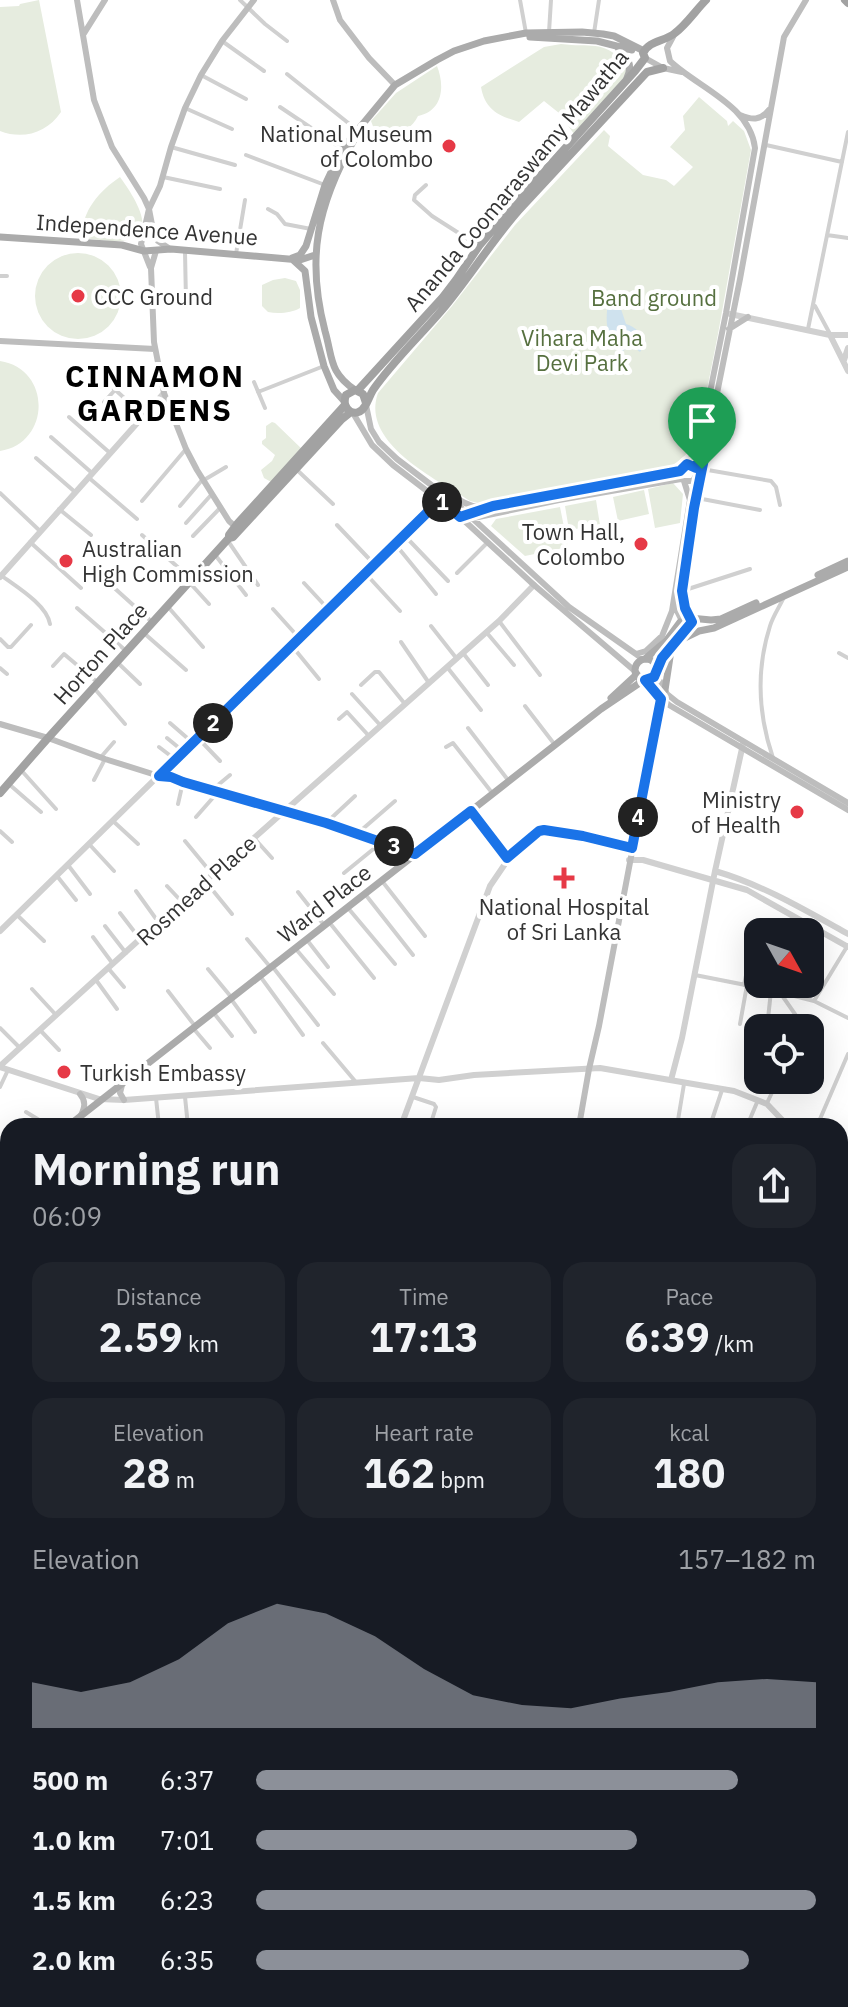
<!DOCTYPE html>
<html lang="en">
<head>
<meta charset="utf-8">
<style>
  :root { --surface:#171b24; --page:#20242c; --text:#f1f3f6; --muted:#9ea1a6; --accent:#8c9099 }
  body { margin:0; font-family:"IBM Plex Sans",sans-serif; background:var(--page); color:var(--text); height:100vh; display:flex; flex-direction:column; font-size:30px; white-space:nowrap }
  * { box-sizing:border-box; margin:0 }
  p { font-size:26px; color:var(--muted) }
  .icon { flex:none; width:44px; height:44px; fill:none; stroke:currentColor; stroke-width:2; stroke-linecap:round; stroke-linejoin:round }
  .map { position:relative; flex:1; overflow:hidden }
  .panel { position:absolute; left:0px; top:1118px; width:848px; height:890px; display:flex; flex-direction:column; background:var(--surface); border-radius:24px 24px 0 0; box-shadow:0 8px 32px #0002 }
  .panel>* { flex:none }
  .needle { width:52px; rotate:130deg }
  .buttons { position:absolute; left:744px; top:918px; display:grid; gap:16px }
  .buttons a { display:grid; place-items:center; width:80px; height:80px; border-radius:16px; background:var(--surface); box-shadow:0 8px 32px #0002; font-size:40px }
  .pin { position:absolute; display:grid; place-items:center; width:68px; height:68px; color:#fff; margin:-82px -34px; border-radius:50% 50% 50% 0; rotate:-45deg; box-shadow:0 0 8px #0007 }
  .pin .icon { rotate:45deg }
  .km { position:absolute; width:40px; height:40px; margin:-20px; border-radius:50%; background:#222; color:#fff; font-size:22px; line-height:40px; text-align:center }
  .round { display:grid; place-items:center; flex:none; width:84px; height:84px; border-radius:24px; background:var(--page) }
  .overview { display:flex; align-items:center; justify-content:space-between; height:136px; padding:0 32px }
  h1 { font-size:44px; font-weight:800; line-height:60px }
  .stats { display:grid; grid-template-columns:repeat(3,1fr); gap:12px; height:136px; padding:8px 32px }
  .stats div { display:grid; align-content:center; border-radius:20px; background:var(--page); text-align:center }
  .stats b { font-size:40px; font-weight:800 }
  .stats small { font-size:22px; font-weight:400 }
  .stats p { font-size:22px }
  .chart { height:224px; padding:16px 32px }
  .chart p { display:flex; justify-content:space-between }
  .chart svg { width:100%; height:144px; margin-top:8px; fill:var(--accent); opacity:.7 }
  ul { padding:0 32px; list-style:none; font-size:26px }
  li { display:grid; grid-template-columns:128px 96px 1fr; align-items:center; height:60px }
  li i { height:20px; border-radius:10px; background:var(--accent) }
  .map>svg:first-child { display:block }
  .green { fill:#e6ecdf }
  .water { fill:#cfe2ee }
  .lines { fill:none; stroke-linecap:round; stroke-linejoin:round }
  .stream { stroke:#cfe2ee; stroke-width:2 }
  .minor { stroke:#d0d0d0; stroke-width:4 }
  .tertiary { stroke:#d0d0d0; stroke-width:6 }
  .secondary { stroke:#bdbdbd; stroke-width:6 }
  .primary { stroke:#ababab; stroke-width:7 }
  .trunk { stroke:#a2a2a2; stroke-width:8 }
  .rail { stroke:#888; stroke-width:2; stroke-dasharray:8 6; stroke-linecap:butt }
  .route-casing { stroke:#fff; stroke-width:16 }
  .route { stroke:#1a73e8; stroke-width:10 }
  .poi-dot { fill:#e63946; stroke:#fff; stroke-width:3 }
  .labels { text-anchor:middle; dominant-baseline:central; stroke-width:8; stroke-linejoin:round; paint-order:stroke }
  .poi-label { font-size:22px; fill:#333; stroke:#fff; text-anchor:end }
  .street-label { font-size:22px; fill:#333; stroke:#fff }
  .park-label { font-size:22px; fill:#56703f; stroke:#fff }
  .district-label { font-size:30px; font-weight:bold; letter-spacing:2px; fill:#000; stroke:#fff }
</style>
</head>
<body>
<div class="map">
<svg width="848" height="2007" viewBox="0 0 848 2007">
  <rect width="100%" height="100%" fill="#fff"/>
  <path class="green" d="M39,0L61,112C47,133 23,140 0,131V7L19,6L20,4Z
    M561,44C591,48 601,39 626,63L627,74L574,134L559,113L544,101L519,122C499,116 485,110 481,87L544,47Z
    M437,66C445,86 443,111 418,116C410,133 391,137 374,129L371,121L396,93Z
    M699,97L727,121L728,126L733,121L744,131L751,150L718,334L697,440C690,451 681,461 669,467L478,503L470,501C436,479 360,443 378,393L452,306L515,225L604,130L610,136L608,146L643,175L666,180L674,186L693,167L670,147L685,130L683,116Z
    M120,177C130,191 161,234 127,240C115,243 95,239 82,238C81,212 99,191 120,177Z
    M35 296a43 43 0 1 1 86 0a43 43 0 1 1-86 0Z
    M285,278L296,281L300,290V308C292,313 278,314 268,312L262,306V285L273,280Z
    M0,361C52,369 51,443 0,451Z
    M272,422L275,423L304,451L273,483L264,478L261,470L272,461L275,455L262,444V441L266,438V426Z
    M673,483L683,494L680,523L655,528L648,489Z
    M644,490L649,514L618,521L613,497Z
    M596,500L600,525L569,530L565,506Z
    M560,507L568,547L525,556L491,526L496,519Z"/>
  <path class="water" d="M615,300L619,303L626,324C636,327 642,334 646,343L640,352L631,345L623,351C606,343 605,321 608,303Z"/>
  <g class="lines">
    <path class="stream" d="M0,1793L8,1800"/>
    <path class="minor" d="M240,0L265,24L287,41
      M520,0L526,33
      M549,32L551,0
      M594,33L599,0
      M222,41L264,71
      M287,74L357,130
      M201,75L246,99
      M280,107L341,148
      M185,108L232,129
      M766,145L842,162
      M171,147L235,165
      M246,155L325,185
      M163,177L220,189
      M426,185L415,195L414,200L432,216L479,246
      M268,209L277,214L285,224L311,229
      M827,235L848,238
      M185,252L186,301
      M236,254L245,200
      M0,276H7
      M815,306L830,334
      M808,329L848,132
      M254,382L265,408
      M111,386L143,415
      M258,392L324,366
      M104,402L115,390
      M69,417L110,453
      M51,437L92,473
      M36,458L75,492
      M296,469L333,504
      M702,469L771,481L776,487L780,505
      M88,477L137,519
      M204,480L226,467
      M0,493L40,531
      M697,498L760,510
      M142,501L186,449
      M180,506L203,479
      M59,509L91,535
      M186,523L211,495
      M337,525L374,564
      M142,535L191,579
      M193,536L221,507
      M405,536L448,581
      M228,541L258,585
      M30,542L81,588
      M396,545L436,594
      M216,556L246,595
      M457,573L488,542
      M366,574L400,611
      M2,576C17,587 47,605 50,624
      M189,582L209,604
      M304,583L329,610
      M111,585L152,622
      M682,591L750,569
      M77,608L125,650
      M169,608L203,647
      M273,609L300,639
      M499,621L540,675
      M431,626L457,659
      M487,633L514,665
      M145,634L186,670
      M0,639L8,647H11L31,625
      M401,642L429,683
      M292,646L319,679
      M463,653L488,685
      M839,653L848,658
      M117,662L140,684
      M53,666L64,654L96,681
      M447,667L481,710
      M0,668L7,674
      M361,685L375,672H379L405,704
      M94,688L125,724
      M352,694L381,726
      M525,706L555,745
      M339,719L347,712L369,736
      M170,723L193,743
      M468,728L508,780
      M167,738L184,752
      M198,738L220,761
      M159,747L176,760
      M446,747L453,743L493,794
      M101,757L114,742
      M773,758C758,714 756,670 770,626C773,616 780,606 784,597
      M21,770L56,809
      M94,780L105,759
      M10,785L41,812
      M212,790L230,775
      M178,804L183,782
      M196,817L218,792
      M113,821L138,844
      M326,823L355,796
      M0,831L12,842
      M358,833L395,801
      M254,838L272,858
      M185,841L213,875
      M89,844L114,871
      M507,858L539,831L544,830L583,836L632,848
      M68,865L90,894
      M344,873L382,842
      M57,876L76,900
      M382,881L425,936
      M206,882L232,914
      M167,886L182,902
      M136,891L159,923
      M298,892L324,925
      M365,894L413,955
      M348,908L395,964
      M120,913L140,939
      M17,915L44,941
      M329,922L374,978
      M105,926L126,953
      M93,937L113,964
      M247,939L271,968
      M307,940L328,967
      M295,948L334,994
      M272,966L318,1025
      M108,968L124,987
      M208,969L232,998
      M695,975L771,990L814,1001L848,1018
      M260,976L303,1035
      M96,980L117,1009
      M744,985L748,966
      M32,989L56,1015
      M168,991L195,1026
      M781,994L804,1027
      M787,994L791,984
      M231,999L255,1032
      M814,1001L848,945
      M213,1012L232,1036
      M740,1024L747,985
      M0,1028L20,1048
      M193,1028L210,1048
      M767,1028L771,991
      M40,1030L59,1050
      M323,1043L355,1081
      M0,1087L8,1070
      M185,1097L188,1126
      M413,1097L434,1104L436,1107L430,1126
      M156,1098L159,1126
      M767,1103L778,1080
      M26,1112L49,1126
      M677,1126L684,1084
      M710,1126L722,1090
      M747,1126L758,1100
      M817,1126L848,1054
      M840,1404L843,1421L840,1430
      M0,1411L8,1400
      M0,1525L8,1523
      M840,1566L848,1579
      M0,1580L8,1581
      M840,1590L848,1588
      M0,1671L8,1680
      M0,1707L2,1719L0,1729
      M0,1735V1743L8,1757
      M0,1790L8,1797
      M840,1796L848,1786
      M0,1848L8,1835
      M840,1899L848,1905
      M0,1918L8,1902
      M0,1932L8,1935
      M0,1962L8,1964
      M105,2000L127,2007
      M235,2000L244,2007
      M263,2000L271,2007
      M389,2000L397,2007
      M190,2007L188,2003L190,2000
      M288,2007L295,2000
      M418,2007L424,2000
      M600,2007L606,2000"/>
    <path class="tertiary" d="M730,314L830,335H848
      M830,335L848,371
      M844,360L848,348
      M0,577L164,393
      M629,860H643L747,890L848,947
      M715,871C763,885 805,910 848,934
      M0,931L440,500
      M0,1066L140,939L499,621L534,585
      M0,1067L99,1099L124,1100L419,1078L439,1080L474,1075L600,1068L734,1091L767,1104L787,1125L791,1126
      M671,1080L682,1038L715,871L743,744
      M401,1126L490,886L507,861L501,848L471,811
      M840,1140L848,1142
      M840,1368L848,1352
      M840,1374L848,1377
      M0,1636L8,1632
      M0,1826L8,1831"/>
    <path class="secondary" d="M77,0L94,100L112,147L144,198L149,209L154,235L158,241L170,249
      M333,0L340,20L369,58L395,85
      M83,35L105,0
      M674,35L667,48L670,61C697,87 750,105 755,148L726,313L700,442L695,453L680,471
      M645,58L663,68L682,72
      M740,115C752,120 760,121 769,110
      M156,251L151,268L154,342L164,393L186,449L197,470L229,521L238,529
      M150,267L141,244L149,209L160,186L171,147L185,108L201,75L222,41L254,0
      M729,329L748,317
      M0,341L155,349
      M366,405L371,429L379,442L397,459L459,506L569,607L643,659
      M353,413L372,445L393,465L457,514L534,585L636,672
      M685,481H693L698,472L694,466L685,465
      M442,488C454,496 466,507 481,507
      M467,514L493,506L680,471
      M469,519L559,500L681,479
      M674,605L681,619L682,617
      M689,617L685,608L682,591L694,508L740,279L784,37L806,0
      M636,654L646,651L662,636L672,611L690,500L684,481
      M656,674L667,694L677,702L848,803
      M645,680L661,699L669,705L848,810
      M0,724L48,738L105,759L159,776L171,777L183,782L326,823L415,854
      M122,1085L120,1093L124,1100
      M80,1094C86,1101 85,1107 81,1115
      M579,1126L589,1069L599,1026L661,699
      M840,1808L848,1818
      M840,1932L848,1928"/>
    <path class="primary" d="M530,37L597,41L632,50
      M618,48C628,57 633,65 627,78
      M354,140C317,206 306,258 325,331C333,359 329,372 355,390
      M0,237L122,245L144,251L171,249L300,260L315,255
      M292,258L300,255L306,246L325,185L342,149L395,85L437,60L454,51L484,41L526,33L582,32L603,34L614,36L644,51
      M293,260L305,271L311,317L324,366L334,390L344,401
      M818,575L848,561
      M690,618L711,620L721,619L756,603
      M645,659L666,641L680,622
      M635 670a11 11 0 1 1 22 0a11 11 0 1 1-22 0Z
      M658,667C663,652 675,639 687,628
      M665,690L672,644L699,631L714,628L848,567
      M611,698L637,674
      M68,1126L601,709L644,680
      M840,1177H848
      M0,1181L8,1174
      M840,1184H848
      M0,1238H8
      M0,1245H8
      M722,2007L732,2000"/>
    <path class="trunk" d="M845,0L848,3
      M358,390L443,297L456,280L479,246L513,206L635,71L645,58L643,53C650,40 664,42 675,33C686,25 696,10 706,0
      M366,403L363,394L355,390L346,395C340,410 357,420 365,406C368,401 370,395 373,390C393,361 420,336 442,310C469,278 491,242 518,211L647,72L663,68
      M229,538V535L238,523L345,405
      M0,793L48,738L229,538L233,537L341,420L351,412
      M0,1314L8,1321
      M0,1325L8,1332
      M761,2000L769,2007
      M773,2000L781,2007"/>
    <path class="rail" d="M0,1673L8,1684
      M840,1920H848"/>
  </g>
  <g class="lines">
    <defs>
      <path id="route" d="M707,444L694,508L682,591L685,608L692,622L662,658L654,677L645,680L661,699L632,848L583,836L544,830L539,831L507,858L471,811L415,854L326,823L183,782L171,777L159,776L440,500L460,517L493,506L680,471L687,464L696,468Z"/>
    </defs>
    <use href="#route" class="route-casing"/>
    <use href="#route" class="route"/>
  </g>
  <g class="poi-dot">
    <circle cx="449" cy="146" r="8"/>
    <circle cx="78" cy="296" r="8"/>
    <circle cx="641" cy="544" r="8"/>
    <circle cx="66" cy="561" r="8"/>
    <circle cx="797" cy="812" r="8"/>
    <path d="M560 866h8v8h8v8h-8v8h-8v-8h-8v-8h8z"/>
    <circle cx="64" cy="1072" r="8"/>
  </g>
  <g class="labels">
    <g class="poi-label">
      <text x="433" y="133">National Museum<tspan x="433" dy="25">of Colombo</tspan></text>
      <text x="94" y="296" text-anchor="start">CCC Ground</text>
      <text x="625" y="531">Town Hall,<tspan x="625" dy="25">Colombo</tspan></text>
      <text x="82" y="548" text-anchor="start">Australian<tspan x="82" dy="25">High Commission</tspan></text>
      <text x="781" y="799">Ministry<tspan x="781" dy="25">of Health</tspan></text>
      <text x="564" y="906" text-anchor="middle">National Hospital<tspan x="564" dy="25">of Sri Lanka</tspan></text>
      <text x="80" y="1072" text-anchor="start">Turkish Embassy</text>
    </g>
    <g class="street-label">
      <text transform="translate(516 180) rotate(-50)">Ananda Coomaraswamy Mawatha</text>
      <text transform="translate(147 229) rotate(4)">Independence Avenue</text>
      <text transform="translate(100 653) rotate(-48)">Horton Place</text>
      <text transform="translate(196 890) rotate(-42)">Rosmead Place</text>
      <text transform="translate(324 903) rotate(-38)">Ward Place</text>
    </g>
    <g class="park-label">
      <text x="654" y="297">Band ground</text>
      <text x="582" y="337">Vihara Maha<tspan x="582" dy="25">Devi Park</tspan></text>
    </g>
    <g class="district-label">
      <text x="155" y="375">CINNAMON<tspan x="155" dy="34">GARDENS</tspan></text>
    </g>
  </g>
</svg>
<div class="buttons">
<a><svg class="needle" viewBox="-14 -14 28 28"><path d="M0-13l5 13h-10z" fill="#e53935"/><path d="M0 13l5-13h-10z" fill="#9ea1a6"/></svg></a>
<a><svg class="icon" aria-label="locate" viewBox="0 0 24 24"><circle cx="12" cy="12" r="6"/><path d="M12 2v4M12 18v4M2 12h4M18 12h4"/></svg></a>
</div>
<div class="pin" style="left:702px;top:469px;background:#1e9e55"><svg class="icon" aria-label="arrive" viewBox="0 0 24 24"><path d="M6 21V4h12l-3 4 3 4H6"/></svg></div>
<b class="km" style="left:442px;top:502px">1</b>
<b class="km" style="left:213px;top:723px">2</b>
<b class="km" style="left:394px;top:846px">3</b>
<b class="km" style="left:638px;top:817px">4</b>
<section class="panel">
<div class="overview"><div><h1>Morning run</h1><p>06:09</p></div><a class="round"><svg class="icon" aria-label="share" viewBox="0 0 24 24"><path d="M12 15V3M7 8l5-5 5 5M5 13v7h14v-7"/></svg></a></div>
<div class="stats">
<div><p>Distance</p><b>2.59<small> km</small></b></div>
<div><p>Time</p><b>17:13</b></div>
<div><p>Pace</p><b>6:39<small> /km</small></b></div>
</div>
<div class="stats">
<div><p>Elevation</p><b>28<small> m</small></b></div>
<div><p>Heart rate</p><b>162<small> bpm</small></b></div>
<div><p>kcal</p><b>180</b></div>
</div>
<div class="chart"><p><span>Elevation</span>157–182 m</p>
<svg viewBox="0 0 160 44" preserveAspectRatio="none"><path d="M0 44V30L10 33L20 30L30 23L40 12L50 6L60 9L70 16L80 26L90 34L100 37L110 38L120 35L130 33L140 30L150 29L160 30V44z"/></svg>
</div>
<ul>
<li><b>500 m</b>6:37<i style="width:86%"></i></li>
<li><b>1.0 km</b>7:01<i style="width:68%"></i></li>
<li><b>1.5 km</b>6:23<i style="width:100%"></i></li>
<li><b>2.0 km</b>6:35<i style="width:88%"></i></li>
</ul>
</section>
</div>
</body>
</html>
